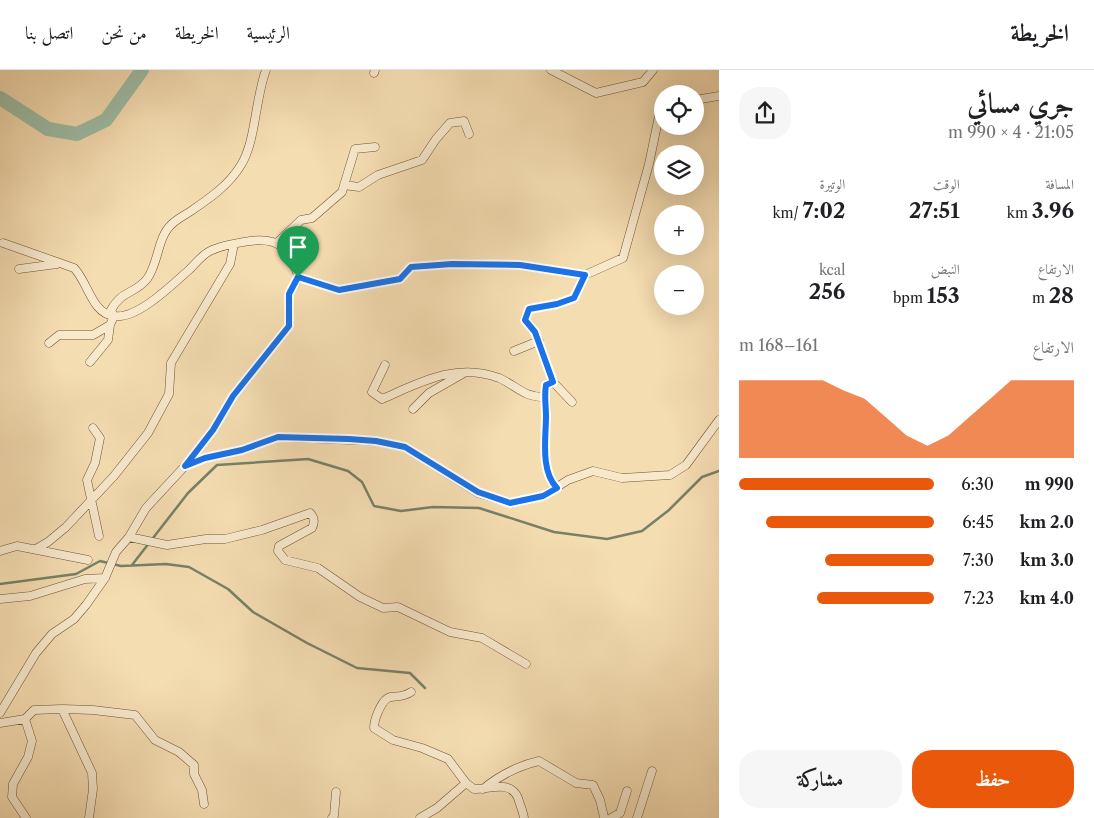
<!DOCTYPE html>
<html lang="ar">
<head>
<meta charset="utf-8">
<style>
  :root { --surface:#fff; --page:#f6f6f6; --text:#202124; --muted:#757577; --line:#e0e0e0; --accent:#ea580c }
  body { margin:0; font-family:"Libre Caslon Text",Amiri,serif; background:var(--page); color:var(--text); direction:rtl; height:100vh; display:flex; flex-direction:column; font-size:19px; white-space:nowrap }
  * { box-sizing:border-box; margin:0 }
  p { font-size:16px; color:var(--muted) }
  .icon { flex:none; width:28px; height:28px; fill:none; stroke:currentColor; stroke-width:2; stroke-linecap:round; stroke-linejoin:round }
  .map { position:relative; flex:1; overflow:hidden; direction:ltr }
  .drawer { display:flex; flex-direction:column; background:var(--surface); width:375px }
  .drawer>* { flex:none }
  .controls { position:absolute; left:654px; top:15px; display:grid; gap:10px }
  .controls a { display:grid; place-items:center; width:50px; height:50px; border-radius:50%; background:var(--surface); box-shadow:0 5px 20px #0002; font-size:25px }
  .pin { position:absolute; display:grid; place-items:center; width:42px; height:42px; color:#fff; margin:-51px -21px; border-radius:50% 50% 50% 0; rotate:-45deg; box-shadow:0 0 5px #0007 }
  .pin .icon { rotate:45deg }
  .round { display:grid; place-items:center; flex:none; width:52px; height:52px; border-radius:20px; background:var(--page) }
  .headline { display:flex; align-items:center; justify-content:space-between; height:85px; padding:0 20px }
  h1 { font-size:28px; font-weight:700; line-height:38px }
  .figures { display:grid; grid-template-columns:repeat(3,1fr); gap:8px; height:85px; padding:5px 20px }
  .figures div { display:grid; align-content:center }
  .figures b { font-size:21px; font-weight:700 }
  .figures small { font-size:14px; font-weight:400 }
  .figures p { font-size:14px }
  .chart { height:140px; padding:10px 20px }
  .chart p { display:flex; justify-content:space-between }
  .chart svg { width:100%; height:90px; margin-top:5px; fill:var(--accent); opacity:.7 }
  .button { display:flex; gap:10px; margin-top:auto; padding:10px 20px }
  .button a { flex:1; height:58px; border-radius:20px; background:var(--accent); color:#fff; font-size:20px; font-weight:700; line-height:58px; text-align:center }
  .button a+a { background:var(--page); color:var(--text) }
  ul { padding:0 20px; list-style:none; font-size:16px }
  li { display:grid; grid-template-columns:80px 60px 1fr; align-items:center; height:38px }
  li i { height:12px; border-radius:6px; background:var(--accent) }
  header { display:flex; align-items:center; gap:30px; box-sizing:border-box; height:70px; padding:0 25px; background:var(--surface); border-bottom:1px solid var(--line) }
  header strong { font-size:24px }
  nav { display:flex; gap:28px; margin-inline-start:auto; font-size:18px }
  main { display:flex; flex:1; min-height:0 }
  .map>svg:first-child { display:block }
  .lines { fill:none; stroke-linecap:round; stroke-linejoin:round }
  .stream { stroke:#778167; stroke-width:2.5 }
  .river { stroke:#9dbda7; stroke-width:14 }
  .minor-casing { stroke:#6c5431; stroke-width:9 }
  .minor { stroke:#f8e9cd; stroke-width:8 }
  .route-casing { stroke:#fff; stroke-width:10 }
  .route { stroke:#1a73e8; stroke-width:6 }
</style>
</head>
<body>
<header>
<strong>الخريطة</strong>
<nav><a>الرئيسية</a><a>الخريطة</a><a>من نحن</a><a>اتصل بنا</a></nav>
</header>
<main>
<section class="drawer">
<div class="headline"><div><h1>جري مسائي</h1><p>21:05 · 4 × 990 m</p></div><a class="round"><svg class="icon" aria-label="share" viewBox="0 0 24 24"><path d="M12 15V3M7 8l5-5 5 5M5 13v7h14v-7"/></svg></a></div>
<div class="figures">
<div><p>المسافة</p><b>3.96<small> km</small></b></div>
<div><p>الوقت</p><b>27:51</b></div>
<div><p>الوتيرة</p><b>7:02<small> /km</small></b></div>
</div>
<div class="figures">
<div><p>الارتفاع</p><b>28<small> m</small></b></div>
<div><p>النبض</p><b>153<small> bpm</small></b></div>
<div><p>kcal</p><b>256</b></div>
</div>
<div class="chart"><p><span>الارتفاع</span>161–168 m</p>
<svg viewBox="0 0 160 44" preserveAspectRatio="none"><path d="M0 44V6L10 6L20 6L30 6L40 6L50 11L60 15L70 24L80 33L90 38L100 33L110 24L120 15L130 6L140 6L150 6L160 6V44z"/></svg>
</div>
<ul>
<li><b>990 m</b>6:30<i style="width:100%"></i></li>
<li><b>2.0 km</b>6:45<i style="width:86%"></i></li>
<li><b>3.0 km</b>7:30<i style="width:56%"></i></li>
<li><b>4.0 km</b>7:23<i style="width:60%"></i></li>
</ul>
<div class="button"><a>حفظ</a><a>مشاركة</a></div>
</section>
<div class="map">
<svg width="719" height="748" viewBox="0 0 719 748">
  <rect width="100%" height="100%" fill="#f5ddb2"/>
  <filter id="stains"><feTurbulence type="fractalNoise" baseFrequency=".004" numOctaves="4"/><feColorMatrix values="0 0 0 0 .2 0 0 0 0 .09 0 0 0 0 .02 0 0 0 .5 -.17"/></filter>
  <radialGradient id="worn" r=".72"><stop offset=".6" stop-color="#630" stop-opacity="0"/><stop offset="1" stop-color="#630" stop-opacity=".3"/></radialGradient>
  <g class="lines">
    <path class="stream" d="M132,495L188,423L217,395L308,389L348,401L362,412L374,436L401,441L433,437L479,438L554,462L607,469L642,461L669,440L702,407L719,401
      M0,514L76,504L100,491L121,496L166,494L189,497L228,519L253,542L307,573L357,598L410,603L425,618"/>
    <path class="river" d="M0,28L48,59L77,64L106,50L142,0"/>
    <defs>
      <path id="minor" d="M551,0L596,23L643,12L653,0
        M374,3L375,0
        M695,30L719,26
        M344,115L359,117L378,105L422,90L436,69L450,53L464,51L469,64
        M278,172L301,150L312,148L342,122L355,79L375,77
        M3,173L74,198C88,212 92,244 114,246L110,255L93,265H59L49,273
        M19,199L57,194
        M299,207L339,220L400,209L411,197L452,194L520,195L585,205L623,188L649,94L660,41L662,40
        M514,281L539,271
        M90,292L108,270L110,255
        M385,295L372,322L382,329C421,312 457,292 499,308C517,316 523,327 544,327
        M553,312L546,315C545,325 546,335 546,346C546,368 540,401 557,418
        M572,332L553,312L535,262L525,249L529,239L557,234L574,228L585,205
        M413,339L429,323L464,303
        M93,358L100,368L95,393L87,410L99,466
        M185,395L205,388L242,380L278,367L376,371L405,377L478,423L511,433L543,426L568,410L593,401L622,408L670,405L686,395L719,350
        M129,467L167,475L206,469H225L262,460L310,443C315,448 315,452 312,458L279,476L278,481L285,490L318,498L360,527L383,538L398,537L450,562L482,568L526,594
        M36,479L48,472L66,457L114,406L148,363L169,324L171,293L230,194L234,174
        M0,481L17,476L88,490
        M0,529L30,526L85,509L105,508
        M411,622C394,633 389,617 378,642C375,649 374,652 374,658L393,670L422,678L448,689L466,713L474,719C489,720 510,709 518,728C520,735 523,741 524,748
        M0,643L36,583L52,564L74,549L86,535L105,508L116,482L129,467L146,438L185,396L213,360L233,326L289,256V224L299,207C288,180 282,167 250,171C237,173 222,175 210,181C202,185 196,193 190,199C173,214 137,250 114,246L111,240C122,220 135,224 147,209C159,193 157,167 172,154C177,149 185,145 191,141C210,128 229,115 241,95C256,71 255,29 266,0
        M25,649L34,640L62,639
        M0,653L25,649L32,671L28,687L13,714L12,727L26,748
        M483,719C500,705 517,696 539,691L576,713L593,715L600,730L604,747
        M89,748L93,719L92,703L62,639L93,640L135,645L155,670L179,682L194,695V704L202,720L204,734
        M332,748L334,746L336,722
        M420,748L437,738L466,713
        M611,748L620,743L627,721
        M637,748L652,701"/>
    </defs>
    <use href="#minor" class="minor-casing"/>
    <use href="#minor" class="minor"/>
  </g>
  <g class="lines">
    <defs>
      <path id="route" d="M452,194L520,195L585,205L574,228L557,234L529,239L525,250L535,262L553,312L546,315C544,326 546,335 546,346C546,367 540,401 557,418L543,426L510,433L478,422L405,377L376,371L349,369L278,367L242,380L205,388L185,396L213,360L233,326L289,256V224L298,207L339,220L400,209L411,197Z"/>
    </defs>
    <use href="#route" class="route-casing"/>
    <use href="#route" class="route"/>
  </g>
  <rect width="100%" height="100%" filter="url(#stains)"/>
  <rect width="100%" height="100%" fill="url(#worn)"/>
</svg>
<div class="controls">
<a><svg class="icon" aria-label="locate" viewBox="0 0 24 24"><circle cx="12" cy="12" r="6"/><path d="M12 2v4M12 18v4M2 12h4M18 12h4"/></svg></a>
<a><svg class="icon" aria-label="layers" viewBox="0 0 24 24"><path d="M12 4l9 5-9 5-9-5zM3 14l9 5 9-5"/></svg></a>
<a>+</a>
<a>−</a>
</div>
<div class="pin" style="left:298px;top:207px;background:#1e9e55"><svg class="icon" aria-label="arrive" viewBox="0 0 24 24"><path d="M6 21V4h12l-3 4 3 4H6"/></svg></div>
</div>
</main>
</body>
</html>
